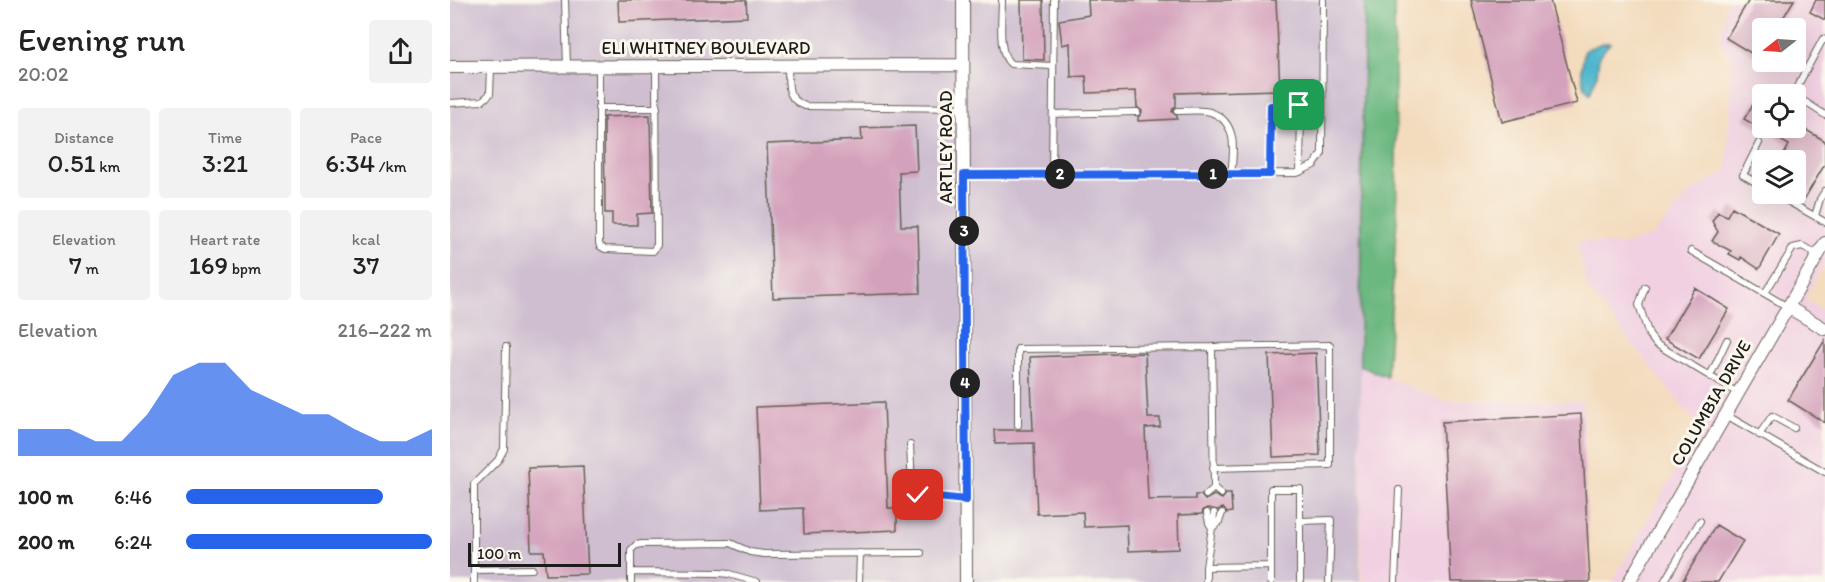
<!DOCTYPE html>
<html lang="en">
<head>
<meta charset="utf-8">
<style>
  :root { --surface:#fff; --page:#f2f2f2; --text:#222; --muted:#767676; --accent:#2563eb }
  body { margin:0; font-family:Itim,sans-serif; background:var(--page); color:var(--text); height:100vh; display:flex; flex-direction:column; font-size:22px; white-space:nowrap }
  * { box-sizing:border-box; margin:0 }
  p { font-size:20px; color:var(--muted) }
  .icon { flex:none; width:33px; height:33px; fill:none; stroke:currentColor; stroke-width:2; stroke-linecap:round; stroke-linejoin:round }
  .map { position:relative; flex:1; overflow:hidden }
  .details { display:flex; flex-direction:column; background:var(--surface); width:450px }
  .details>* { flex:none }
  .needle { width:39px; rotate:253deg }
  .buttons { position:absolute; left:1302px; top:18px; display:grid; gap:12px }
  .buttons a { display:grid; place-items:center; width:54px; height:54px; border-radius:6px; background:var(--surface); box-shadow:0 6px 24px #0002; font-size:30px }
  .scale { position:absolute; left:18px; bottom:15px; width:153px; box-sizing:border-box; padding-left:6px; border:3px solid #1c1c1c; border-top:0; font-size:16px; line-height:21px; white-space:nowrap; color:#1c1c1c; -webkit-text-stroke:4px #fbf7ec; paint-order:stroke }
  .pin { position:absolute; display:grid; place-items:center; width:51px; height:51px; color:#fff; margin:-26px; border-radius:12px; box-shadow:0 3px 9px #0006 }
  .km { position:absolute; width:30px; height:30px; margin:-15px; border-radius:50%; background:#222; color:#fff; font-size:16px; line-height:30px; text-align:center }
  .round { display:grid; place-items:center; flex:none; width:63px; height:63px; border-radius:6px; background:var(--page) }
  .head { display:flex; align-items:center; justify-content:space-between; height:102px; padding:0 18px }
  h1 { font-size:33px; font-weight:600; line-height:45px }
  .stats { display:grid; grid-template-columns:repeat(3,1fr); gap:9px; height:102px; padding:6px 18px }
  .stats div { display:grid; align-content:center; border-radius:6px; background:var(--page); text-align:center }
  .stats b { font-size:26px; font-weight:600 }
  .stats small { font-size:16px; font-weight:400 }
  .stats p { font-size:16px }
  .chart { height:168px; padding:12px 18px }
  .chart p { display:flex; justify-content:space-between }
  .chart svg { width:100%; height:108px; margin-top:6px; fill:var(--accent); opacity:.7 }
  ul { padding:0 18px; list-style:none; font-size:20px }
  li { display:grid; grid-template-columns:96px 72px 1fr; align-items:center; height:45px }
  li i { height:15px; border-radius:8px; background:var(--accent) }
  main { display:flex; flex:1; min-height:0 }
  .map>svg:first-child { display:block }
  .built { fill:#f1d0e2; fill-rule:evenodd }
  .industrial { fill:#cebed0 }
  .forest { fill:#6cb881; stroke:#446a4e; stroke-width:1.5 }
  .water { fill:#4eb6cc; stroke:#356974; stroke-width:1.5 }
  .building { fill:#d4a1bc }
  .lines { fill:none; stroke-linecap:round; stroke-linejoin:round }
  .service-casing { stroke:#675f55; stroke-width:8 }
  .minor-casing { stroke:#675f55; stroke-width:14 }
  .service { stroke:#fff; stroke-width:6 }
  .minor { stroke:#fff; stroke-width:12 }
  .route-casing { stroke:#fff; stroke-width:12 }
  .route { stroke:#2563eb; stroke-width:8 }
  .labels { text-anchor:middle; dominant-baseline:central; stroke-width:6; stroke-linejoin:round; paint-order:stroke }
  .street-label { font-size:18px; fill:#1c1c1c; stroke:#fbf7ec }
</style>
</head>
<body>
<main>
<section class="details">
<div class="head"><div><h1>Evening run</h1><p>20:02</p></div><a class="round"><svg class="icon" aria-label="share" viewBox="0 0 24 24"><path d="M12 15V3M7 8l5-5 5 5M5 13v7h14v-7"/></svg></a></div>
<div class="stats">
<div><p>Distance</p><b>0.51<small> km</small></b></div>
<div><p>Time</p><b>3:21</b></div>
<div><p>Pace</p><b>6:34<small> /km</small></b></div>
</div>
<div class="stats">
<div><p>Elevation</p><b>7<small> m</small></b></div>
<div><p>Heart rate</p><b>169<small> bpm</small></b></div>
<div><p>kcal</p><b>37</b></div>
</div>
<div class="chart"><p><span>Elevation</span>216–222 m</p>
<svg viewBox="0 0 160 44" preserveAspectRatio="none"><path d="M0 44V33L10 33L20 33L30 38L40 38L50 27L60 11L70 6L80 6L90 17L100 22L110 27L120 27L130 33L140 38L150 38L160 33V44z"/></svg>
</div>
<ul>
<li><b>100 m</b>6:46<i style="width:80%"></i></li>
<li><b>200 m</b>6:24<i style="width:100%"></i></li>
</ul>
</section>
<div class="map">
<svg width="1375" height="582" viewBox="0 0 1375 582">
  <rect width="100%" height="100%" fill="#fbf7ec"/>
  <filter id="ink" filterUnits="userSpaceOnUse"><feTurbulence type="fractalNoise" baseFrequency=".0167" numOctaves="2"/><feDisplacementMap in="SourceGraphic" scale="12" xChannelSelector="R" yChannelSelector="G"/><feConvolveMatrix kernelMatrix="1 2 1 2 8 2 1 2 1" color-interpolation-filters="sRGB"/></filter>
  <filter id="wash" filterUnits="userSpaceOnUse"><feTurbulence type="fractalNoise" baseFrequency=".008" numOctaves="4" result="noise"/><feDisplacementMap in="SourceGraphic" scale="24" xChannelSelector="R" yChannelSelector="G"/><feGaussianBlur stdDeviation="1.35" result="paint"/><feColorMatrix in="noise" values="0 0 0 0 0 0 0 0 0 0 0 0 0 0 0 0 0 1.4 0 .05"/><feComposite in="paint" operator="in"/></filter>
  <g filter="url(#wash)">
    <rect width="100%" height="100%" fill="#f3dcbe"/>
    <path class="built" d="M1278,0H1375V263L1354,299L1375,312V582H1162L1250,428L1138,289L1127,241L1174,245L1202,236L1242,191L1277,171L1282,60L1270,40ZM1312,28H1346V62H1312ZM1312,94H1346V128H1312ZM1312,160H1346V194H1312Z
      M910,366L992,401H1133L1139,582H912Z"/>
    <path class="industrial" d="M0,0H915L911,207L910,582H0Z"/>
    <path class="forest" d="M915,0H944L947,218L937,377L910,366L911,207Z"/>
    <path class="water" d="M1152,43H1160L1149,56L1147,75L1140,94C1128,83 1132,63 1135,50Z"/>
    <g id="blocks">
      <path class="building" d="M168,0H296L297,17L169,22Z
        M571,0H593L594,60L572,59Z
        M638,0H826L830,90L726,93V106L723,108L722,112L727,116V119L688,121V117L691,115L692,111L687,107L686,91L637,93L636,76L621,77L620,43L612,45L609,20L639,15Z
        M1021,0H1100L1127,103L1052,122Z
        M1299,0H1344L1327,28H1312V52L1309,58L1276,38Z
        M1366,0H1375V20L1360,12Z
        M854,92H866V120H856Z
        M1305,101L1312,106V128H1346V124L1375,141V164L1352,203L1335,194H1346V160H1331L1339,145L1294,119Z
        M200,115L202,213L187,214V225H162V213H155L154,117Z
        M465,126L467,171L449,172L451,226H468L470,293L323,298L317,144L412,140L411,128Z
        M1282,207L1329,234L1309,269L1291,257L1290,260L1279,254L1281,251L1262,241L1268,232L1262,221L1268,212L1277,216Z
        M1245,288L1279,309L1249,359L1215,339Z
        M1375,340V423L1338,400Z
        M695,353L698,418H710V427L695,428L698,500L745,499V495H751L755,500L764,495L772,499L776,494H781L782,512L777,513L773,508L768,510L757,508L753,510L752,514L728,515L729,549L678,551L677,525L634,527L633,512L587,514L584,443L545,444L544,430H583L580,357Z
        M866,353L870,455L823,457L819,355Z
        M434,402L438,508H447V530L354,534L353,508L310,510L306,407Z
        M1131,414L1140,582H1001L992,422Z
        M133,466L138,574L96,575L94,551H81L78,468Z
        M1266,525L1293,541L1268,582H1232Z"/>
    </g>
  </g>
  <g filter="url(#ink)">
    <use href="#blocks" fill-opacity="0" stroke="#675f55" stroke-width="1.5"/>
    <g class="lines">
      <defs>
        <path id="service" d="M115,0L117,67
          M552,0C552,17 547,54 561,64L603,66
          M338,66C339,85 335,98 355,106L513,108
          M149,67V243L150,246L155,249L203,251L207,245L206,66
          M1343,94L1373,39L1375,40
          M1346,96L1375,115
          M0,103L32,101L40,94L41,67
          M148,108H207
          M727,111C737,111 751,109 760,112C788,121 784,151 781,174
          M603,114L687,112
          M1309,143L1293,175L1312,186
          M820,173L821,106L849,105L851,107L850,172
          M602,174L604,0
          M514,175L847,173L864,165L872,153L873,0
          M1325,194L1375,222
          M1365,216L1370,199L1375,191
          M1241,251L1338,307
          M1195,287L1189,305L1199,335L1206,344L1288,393
          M1315,293L1343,248L1352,246L1368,254
          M762,347L880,345V465L763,468
          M1260,376L1277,340
          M1276,415L1375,472
          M568,425V349L762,347L764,488L756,495
          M1309,435L1322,416L1344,428
          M460,445L462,487L468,495L515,500
          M764,488L771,494
          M850,521L881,520L879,582
          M763,527L764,513
          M762,528L769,522L772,513
          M756,567L762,528L759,523L757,513
          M24,570L82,569
          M181,572L270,573L279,574L307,582
          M24,582V484L48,460L54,449L56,347
          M181,582V550L186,545L192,544L280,543L300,552L314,554L471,553
          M409,582L410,553
          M756,582V567L820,566
          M821,582V489H850V582
          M945,582L949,490
          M1214,582L1250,521"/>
        <path id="minor" d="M513,0L516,582
          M0,67L513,65
          M1338,307L1375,329
          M1179,582L1375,243"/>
      </defs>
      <use href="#service" class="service-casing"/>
      <use href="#minor" class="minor-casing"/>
      <use href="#service" class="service"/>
      <use href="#minor" class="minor"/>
    </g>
  </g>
  <g class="lines" filter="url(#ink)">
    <defs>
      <path id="route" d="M468,495L516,500L514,175L820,174L821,106L849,105"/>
    </defs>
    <use href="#route" class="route-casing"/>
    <use href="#route" class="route"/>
  </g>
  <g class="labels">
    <g class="street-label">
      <text x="256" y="48">ELI WHITNEY BOULEVARD</text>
      <text transform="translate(496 147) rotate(-90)">ARTLEY ROAD</text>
      <text transform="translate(1261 403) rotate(-60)">COLUMBIA DRIVE</text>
    </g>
  </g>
</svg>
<div class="buttons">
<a><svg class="needle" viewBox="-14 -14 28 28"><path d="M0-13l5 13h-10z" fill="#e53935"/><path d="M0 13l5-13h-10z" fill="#767676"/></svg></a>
<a><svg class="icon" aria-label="locate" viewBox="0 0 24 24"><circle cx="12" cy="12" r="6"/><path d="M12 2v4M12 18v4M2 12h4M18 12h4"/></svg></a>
<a><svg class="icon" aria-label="layers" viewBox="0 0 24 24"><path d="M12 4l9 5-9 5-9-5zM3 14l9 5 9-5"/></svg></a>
</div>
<div class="scale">100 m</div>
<div class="pin" style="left:849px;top:105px;background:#1e9e55"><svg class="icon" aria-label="arrive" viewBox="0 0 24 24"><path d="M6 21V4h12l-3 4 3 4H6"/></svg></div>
<div class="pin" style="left:468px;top:495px;background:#d93025"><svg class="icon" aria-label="check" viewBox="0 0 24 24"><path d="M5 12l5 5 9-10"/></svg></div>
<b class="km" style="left:763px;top:174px">1</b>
<b class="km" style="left:610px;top:174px">2</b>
<b class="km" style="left:514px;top:231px">3</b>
<b class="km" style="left:515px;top:383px">4</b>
</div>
</main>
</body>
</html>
